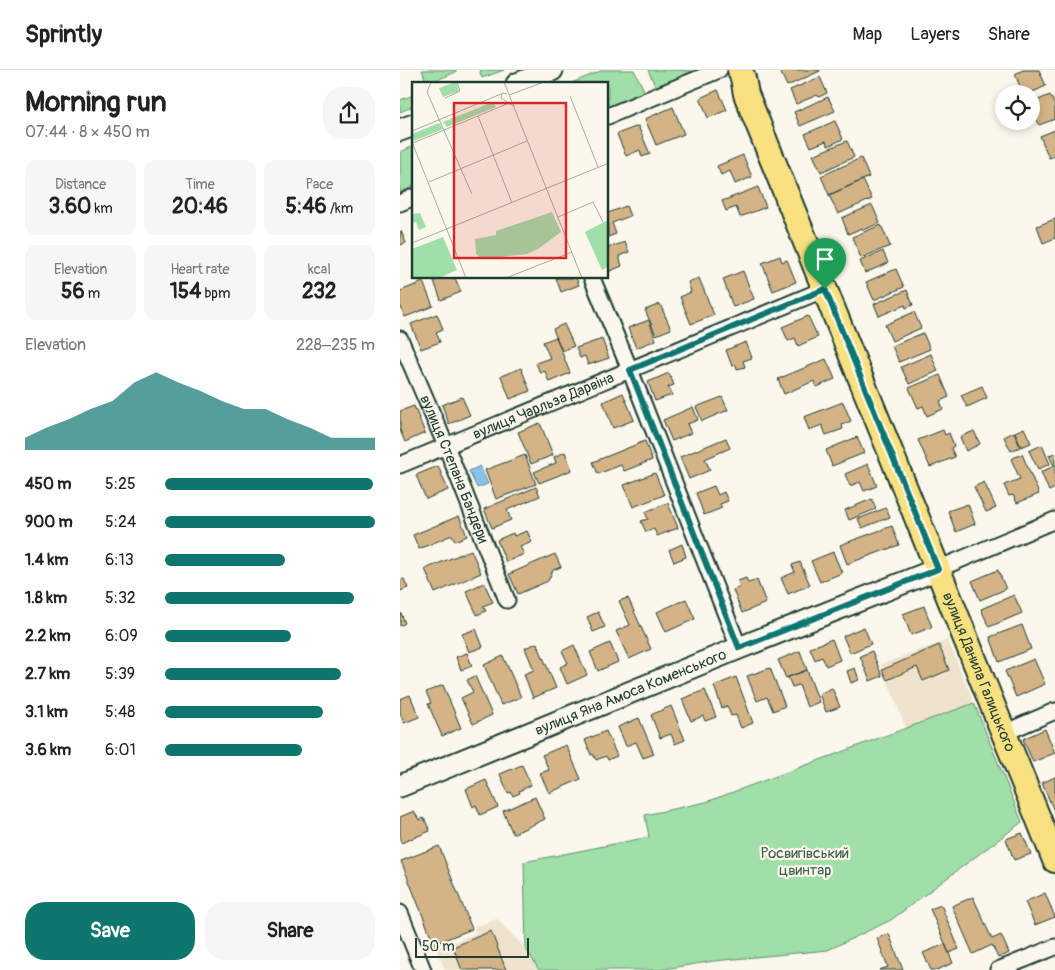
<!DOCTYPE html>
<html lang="en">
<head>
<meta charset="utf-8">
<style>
  :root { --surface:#fff; --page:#f6f6f6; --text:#222; --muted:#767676; --line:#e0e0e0; --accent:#0f766e }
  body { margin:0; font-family:Pangolin,sans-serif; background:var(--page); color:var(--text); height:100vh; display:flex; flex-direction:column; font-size:19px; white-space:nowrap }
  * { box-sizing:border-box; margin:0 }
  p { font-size:16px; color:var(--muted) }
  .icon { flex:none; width:28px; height:28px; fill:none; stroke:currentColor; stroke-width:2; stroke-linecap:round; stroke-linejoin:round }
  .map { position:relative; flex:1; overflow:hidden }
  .details { display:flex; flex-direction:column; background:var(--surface); width:400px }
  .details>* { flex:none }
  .controls { position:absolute; left:595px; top:15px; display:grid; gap:10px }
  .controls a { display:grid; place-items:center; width:45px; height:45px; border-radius:50%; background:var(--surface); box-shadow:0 2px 8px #0003; font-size:25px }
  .scale { position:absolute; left:15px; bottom:12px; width:114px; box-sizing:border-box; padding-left:5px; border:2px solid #1f3d34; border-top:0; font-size:14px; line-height:18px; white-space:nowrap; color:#1f3d34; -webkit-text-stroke:4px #fbf7ec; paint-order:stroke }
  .pin { position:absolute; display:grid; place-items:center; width:42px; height:42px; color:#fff; margin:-51px -21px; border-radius:50% 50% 50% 0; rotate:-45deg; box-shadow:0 0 5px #0007 }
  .pin .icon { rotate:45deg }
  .round { display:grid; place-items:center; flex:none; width:52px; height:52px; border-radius:20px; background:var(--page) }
  .overview { display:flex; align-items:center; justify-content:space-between; height:85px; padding:0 25px }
  h1 { font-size:28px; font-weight:700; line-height:38px }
  .stats { display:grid; grid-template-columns:repeat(3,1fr); gap:8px; height:85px; padding:5px 25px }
  .stats div { display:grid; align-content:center; border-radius:12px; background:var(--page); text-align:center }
  .stats b { font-size:21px; font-weight:700 }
  .stats small { font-size:14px; font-weight:400 }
  .stats p { font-size:14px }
  .chart { height:140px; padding:10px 25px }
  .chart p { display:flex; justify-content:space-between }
  .chart svg { width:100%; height:90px; margin-top:5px; fill:var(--accent); opacity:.7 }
  .primary-button { display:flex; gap:10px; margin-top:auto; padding:10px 25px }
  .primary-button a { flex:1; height:58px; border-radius:20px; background:var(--accent); color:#fff; font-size:20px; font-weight:700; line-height:58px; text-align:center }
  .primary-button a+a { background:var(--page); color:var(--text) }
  ul { padding:0 25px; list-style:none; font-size:16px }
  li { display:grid; grid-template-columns:80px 60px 1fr; align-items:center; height:38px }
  li i { height:12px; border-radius:6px; background:var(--accent) }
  header { display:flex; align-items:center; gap:30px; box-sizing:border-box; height:70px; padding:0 25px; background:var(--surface); border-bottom:1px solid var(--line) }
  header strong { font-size:24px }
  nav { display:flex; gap:28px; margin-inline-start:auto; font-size:18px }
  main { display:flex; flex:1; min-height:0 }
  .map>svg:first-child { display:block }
  .built { fill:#efe3ce }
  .green { fill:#a0dfa8; stroke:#608e6e }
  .water { fill:#87c3e6; stroke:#5d8d9f }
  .building { fill:#d4b487; stroke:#1f3d34 }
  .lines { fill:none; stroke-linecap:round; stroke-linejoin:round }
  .street-casing { stroke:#1f3d34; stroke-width:19 }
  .secondary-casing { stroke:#1f3d34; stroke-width:25 }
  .primary-casing { stroke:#1f3d34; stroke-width:28 }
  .street { stroke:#fbf7ec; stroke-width:15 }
  .secondary { stroke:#fbf7ec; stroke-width:21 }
  .primary { stroke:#f9e181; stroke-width:24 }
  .route-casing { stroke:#fff; stroke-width:10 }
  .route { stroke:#0f766e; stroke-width:6 }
  .labels { text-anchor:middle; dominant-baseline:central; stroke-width:4.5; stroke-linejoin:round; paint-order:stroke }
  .street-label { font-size:15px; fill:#1f3d34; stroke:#fbf7ec }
  .park-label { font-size:15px; fill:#395d4b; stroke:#fbf7ec }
  .inset-road { fill:none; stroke:#a3ada2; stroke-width:1 }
  .view { fill:#d62828; fill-opacity:0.15; stroke:#d62828; stroke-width:2.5 }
  .inset-edge { fill:none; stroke:#1f3d34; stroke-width:2.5 }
</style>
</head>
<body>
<header>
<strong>Sprintly</strong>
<nav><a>Map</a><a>Layers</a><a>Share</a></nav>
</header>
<main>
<section class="details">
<div class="overview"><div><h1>Morning run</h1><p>07:44 · 8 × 450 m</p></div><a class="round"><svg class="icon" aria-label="share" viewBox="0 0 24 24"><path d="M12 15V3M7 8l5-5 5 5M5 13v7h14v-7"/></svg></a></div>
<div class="stats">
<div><p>Distance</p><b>3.60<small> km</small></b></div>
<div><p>Time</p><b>20:46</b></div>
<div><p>Pace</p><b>5:46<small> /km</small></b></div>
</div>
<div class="stats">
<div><p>Elevation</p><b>56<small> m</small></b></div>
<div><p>Heart rate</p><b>154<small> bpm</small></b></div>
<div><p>kcal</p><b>232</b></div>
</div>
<div class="chart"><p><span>Elevation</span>228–235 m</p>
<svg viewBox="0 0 160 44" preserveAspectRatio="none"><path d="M0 44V38L10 33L20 29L30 24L40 20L50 11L60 6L70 11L80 15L90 20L100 24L110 24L120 29L130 33L140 38L150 38L160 38V44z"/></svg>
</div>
<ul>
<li><b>450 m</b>5:25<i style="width:99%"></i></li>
<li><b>900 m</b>5:24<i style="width:100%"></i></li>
<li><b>1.4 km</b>6:13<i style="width:57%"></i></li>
<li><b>1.8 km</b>5:32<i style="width:90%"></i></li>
<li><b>2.2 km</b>6:09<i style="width:60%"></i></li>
<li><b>2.7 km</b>5:39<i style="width:84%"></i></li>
<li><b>3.1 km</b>5:48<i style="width:75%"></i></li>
<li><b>3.6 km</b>6:01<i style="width:65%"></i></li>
</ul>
<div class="primary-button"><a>Save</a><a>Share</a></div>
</section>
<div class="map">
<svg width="655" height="900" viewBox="0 0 655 900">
  <rect width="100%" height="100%" fill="#fbf7ec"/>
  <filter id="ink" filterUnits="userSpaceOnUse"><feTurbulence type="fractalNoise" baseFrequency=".02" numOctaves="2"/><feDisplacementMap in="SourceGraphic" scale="10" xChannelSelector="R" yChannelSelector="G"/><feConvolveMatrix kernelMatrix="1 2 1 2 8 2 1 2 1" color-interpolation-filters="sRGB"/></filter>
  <g filter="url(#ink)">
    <path class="built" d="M548,570L574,633L506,658L481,594Z
      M97,849L126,879L139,900H45L36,879L76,863L74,857Z"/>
    <path class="green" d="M22,0H56V2L27,14Z
      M81,0H104L82,8L80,3Z
      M203,0H234L246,24L208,39V14H169Z
      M248,0H278L302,2L256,18Z
      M14,25V36L0,42V30Z
      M14,76V116L0,122V82Z
      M574,633L622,752L491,850L428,880L314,891L258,900H139L126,879L124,792L249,767L245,745L306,732Z"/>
    <path class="water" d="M80,396L88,414L77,418L69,401Z"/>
    <path class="building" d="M383,0H420V1L387,16L380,1Z
      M623,0H639L646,16L628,24H623L615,4Z
      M420,7L427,23L419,27L417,25L396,34L390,20Z
      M318,20L327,40L308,48L300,28Z
      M650,25L655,35V49L639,55L631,36V33Z
      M428,27L435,41L400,56L394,42Z
      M273,37L284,64L256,75L245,49Z
      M435,51L443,69L428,76L426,71L411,77L405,64Z
      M238,56L250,84L242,87L240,80L226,86L217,64Z
      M655,60V86L649,88L640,66Z
      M447,71L454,87L421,102L413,85Z
      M343,85L352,107L335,114L330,101L321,105L317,96Z
      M461,88L469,107L429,125L421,106Z
      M463,110L472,129L438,144L429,125Z
      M358,117L366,137L340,147L336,137L326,141L322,131Z
      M472,135L480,153L463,160L462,158L448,164L442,148Z
      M226,136L230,146L212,153L216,164L208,167V143Z
      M655,149V168L643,173L637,156Z
      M481,155L490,176L461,188L452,167Z
      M1,161L6,173L0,175V162Z
      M225,172L229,182L219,186L222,196L208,202V178Z
      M483,181L488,193L465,203L460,191Z
      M380,186L382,192L387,190L396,212L373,221L362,193Z
      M496,199L504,217L474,230L466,212Z
      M343,201L354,229L333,237L323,209Z
      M44,208H55L61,222L41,230L34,211Z
      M156,208H176L179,215L161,222Z
      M299,208L314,245L291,254L280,227L291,222L288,212Z
      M23,212L33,236L5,247L0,235V221Z
      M507,220L513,235L506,238L505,235L479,246L474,234Z
      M260,234L271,259L256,265L245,240Z
      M514,242L521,258L492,271L485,255Z
      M37,244L43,259L36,262L40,272L21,279L11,254Z
      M408,246L418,267L398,276L395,268L388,271L382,257Z
      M249,250L256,270L236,278L228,258Z
      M164,254L174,276L162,281L153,259Z
      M523,263L530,279L499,292L492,276Z
      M156,267L170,303L149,312L145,301L140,303L136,293L150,288L143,272Z
      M202,269L209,288L188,295L185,286L180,288L176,278Z
      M346,272L352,288L343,291L345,297L337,299L336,295L332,296L326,280Z
      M531,284L538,301L509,314L501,297Z
      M426,289L435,309L417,317L414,311L384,324L378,309Z
      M121,298L130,321L110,329L101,306Z
      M269,303L274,315L268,317L272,325L255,331L248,312Z
      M540,305L549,327L540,331L543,339L527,346L523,336L518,338L509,318Z
      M582,316L587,328L567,337L561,325Z
      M223,323L234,350L213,358L203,332Z
      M62,327L70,345L49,354L42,335Z
      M322,327L328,340L302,351L296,337Z
      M443,332L451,351L442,355L443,359L426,365L422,355L409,360L404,347Z
      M14,336L25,363L5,372L0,360V341Z
      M293,337L298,350L287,354L291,363L272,371L263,350Z
      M140,353L153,385L131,394L118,362Z
      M624,358L631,373L621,377L615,362Z
      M543,360L545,365L549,363L554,376L551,378L555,387L530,397L518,370Z
      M574,361L580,374L566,381L560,367Z
      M614,362L620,377L611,381L604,367Z
      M457,367L464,383L432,396L426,380Z
      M326,368L330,378L305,389L310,400L289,409L280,387Z
      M245,371L252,390L224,401L221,395L198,404L193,392Z
      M642,375L650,394L638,399L629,381Z
      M165,382L172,400L139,413L134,402L156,393L154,387Z
      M655,383V418L649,421L641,402L654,396L649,385Z
      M622,384L639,424L617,433L613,425L609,426L604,415L620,409L611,389Z
      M125,385L136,414L96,429L85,400Z
      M468,394L477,416L464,421L460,412L450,416L445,404Z
      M38,396L48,420L26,429L16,405Z
      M255,403L264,425L233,437L224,415Z
      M584,412L596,438L586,442L574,417Z
      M314,416L318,425L324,422L328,431L320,434L322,438L304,445L296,423Z
      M136,417L140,426L107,440L111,450L92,458L84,439Z
      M472,429L476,439L449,450L445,440Z
      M268,433L278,458L257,466L254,459L246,462L241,451L248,449L245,442Z
      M568,434L575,454L556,462L548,441Z
      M486,438L490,447L462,458L458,449Z
      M59,446L67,466L55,471L52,465L19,479L13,465Z
      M492,456L499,475L447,494L440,475Z
      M127,461L132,472L120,477L124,484L106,492L97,470L113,463L114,466Z
      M282,474L286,487L274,492L269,480Z
      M71,480L81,503L35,523L25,499Z
      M433,482L442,503L420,512L411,491Z
      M155,484L161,497L153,500L148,511L118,524L109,504Z
      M400,492L410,515L388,524L381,508L395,502L392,495Z
      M598,500L606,519L580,530L572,511Z
      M346,508L348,513L357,510L366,533L342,543L333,520L340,517L338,511Z
      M4,509L8,518L0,521V510Z
      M84,513L93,532L83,536L86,541L77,545L66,521Z
      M614,525L622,543L589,557L581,539Z
      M228,528L251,579L229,589L216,561L230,555L219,531Z
      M286,529L295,549L266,562L257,542Z
      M524,536L532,557L511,565L503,544Z
      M198,542L205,557L193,562L187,547Z
      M1,543L5,553L0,556V544Z
      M622,555L631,579L599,592L590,567Z
      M464,557L471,574L450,583L443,566Z
      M76,559L83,577L69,582L62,564Z
      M432,569L440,590L426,596L422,587L415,590L410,578Z
      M137,573L156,618L133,628L124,604L134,600L125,578Z
      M210,573L218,592L198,601L190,582Z
      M174,575L187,605L167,614L160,597L168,593L162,581Z
      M539,575L549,600L523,611L517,597L487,610L482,600Z
      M400,581L407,600L386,608L378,590Z
      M472,581L482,606L470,611L460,586Z
      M67,583L72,596L61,600L56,587Z
      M103,586L121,627L101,635L84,595Z
      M634,589L645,614L616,627L605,601Z
      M370,598L385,636L373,641L367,627L357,631L347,606Z
      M455,598L459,610L451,613L447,601Z
      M407,600L419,632L407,637L399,615L392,617L388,607Z
      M75,606L92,645L73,654L61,628L73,622L67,610Z
      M336,607L353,653L341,658L336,645L331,646L327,636L322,638L314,616Z
      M43,615L61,658L42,666L28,634L31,633L26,622Z
      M432,618L440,637L426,642L419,624Z
      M305,620L316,647L305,651L303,646L291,651L282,629Z
      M10,625L19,647L4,653L0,643V629Z
      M271,636L285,670L275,674L271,664L260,668L251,645Z
      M239,648L254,684L243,688L236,672L226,676L218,657Z
      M645,659L655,683L633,692L623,669Z
      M206,661L217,686L208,690L206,686L196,690L193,684L191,685L185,670Z
      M166,675L181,709L149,723L140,703L149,700L142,685Z
      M122,695L131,715L119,721L120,723L113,726L111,722L108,723L100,704Z
      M655,707V740L654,741L642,713Z
      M86,710L98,737L80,745L76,735L73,737L66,719Z
      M135,727L145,749L113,764L103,741Z
      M14,741L19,750L24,748L30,761L1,773L0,770V747Z
      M622,763L631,784L614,790L606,769Z
      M39,776L72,859L34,874L1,791Z
      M645,823L655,847L635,855L625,832Z
      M573,827L592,869L601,865L609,883L598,888L592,875L573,884L552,836Z
      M541,835L559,879L549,883L530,839Z
      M91,861L106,900H62L53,877Z
      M489,864L503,900H479L488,897L477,868Z
      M545,874L553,893L537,900H531L523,883Z"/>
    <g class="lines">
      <defs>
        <g id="street">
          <path d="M208,46L319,0"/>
          <path d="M0,133L14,127"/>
          <path d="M192,208L230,300L339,578"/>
          <path id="s1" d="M0,269L46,376L107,530"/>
          <path id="s2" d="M0,395L425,219"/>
          <path d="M538,499L655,450"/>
          <path d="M604,663L655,641"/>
          <path d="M0,843L23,900"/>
          <path d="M598,900L655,877"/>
        </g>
        <g id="secondary">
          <path d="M117,14L152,0"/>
          <path d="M0,60L14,55"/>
          <path id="s3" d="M0,716L339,578L538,499"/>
        </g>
        <g id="primary">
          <path id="s4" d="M340,0L343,8L346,24L655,790"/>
        </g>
      </defs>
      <use href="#street" class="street-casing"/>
      <use href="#secondary" class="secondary-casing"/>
      <use href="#primary" class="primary-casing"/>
      <use href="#street" class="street"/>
      <use href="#secondary" class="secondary"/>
      <use href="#primary" class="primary"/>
    </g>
  </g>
  <g class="lines" filter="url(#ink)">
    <defs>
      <path id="route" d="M425,219L538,499L339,578L230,300Z"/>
    </defs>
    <use href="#route" class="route-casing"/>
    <use href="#route" class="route"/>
  </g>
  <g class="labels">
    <g class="street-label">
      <text stroke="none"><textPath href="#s2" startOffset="155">вулиця Чарльза Дарвіна</textPath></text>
      <text stroke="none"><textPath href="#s1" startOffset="141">вулиця Степана Бандери</textPath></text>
      <text stroke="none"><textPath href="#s4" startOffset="648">вулиця Данила Галицького</textPath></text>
      <text stroke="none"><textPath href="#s3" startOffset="249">вулиця Яна Амоса Коменського</textPath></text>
    </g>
    <g class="park-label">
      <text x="405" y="783">Росвигівський<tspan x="405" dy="17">цвинтар</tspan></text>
    </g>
  </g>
  <g transform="translate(12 12)">
    <rect width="196" height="196" fill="#fbf7ec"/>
    <path d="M44,0L47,9L31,15L27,6ZM81,20L84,25L35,45L31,40ZM27,41L31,47L2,59L0,52ZM140,130L149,150L126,167L115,172L70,177L64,172L63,157L84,153V149ZM8,131L14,145L7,148L4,140L0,141V132ZM196,138V185L190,188L173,150ZM31,155L45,188L27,196H0V167Z" fill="#a0dfa8"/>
    <path class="inset-road" d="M19,0L15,10L60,112M92,0L170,196M95,12L90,11L89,16L101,24M97,13L132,0M158,14L186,85M33,16L48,9L45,0M66,34L100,121M0,49L89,12M0,60L54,196M1,61L97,21M17,100L115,59M146,135L181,120L191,140M0,161L197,81M94,196L160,170"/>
    <path class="view" d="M42,21H154V176H42Z"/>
    <rect width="196" height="196" class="inset-edge"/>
  </g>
</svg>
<div class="controls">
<a><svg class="icon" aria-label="locate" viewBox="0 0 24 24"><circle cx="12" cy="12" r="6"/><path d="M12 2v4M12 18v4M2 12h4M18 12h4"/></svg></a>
</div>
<div class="scale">50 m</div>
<div class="pin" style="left:425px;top:219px;background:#1e9e55"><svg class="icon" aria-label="arrive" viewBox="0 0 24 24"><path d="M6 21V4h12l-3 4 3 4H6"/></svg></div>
</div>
</main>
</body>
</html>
